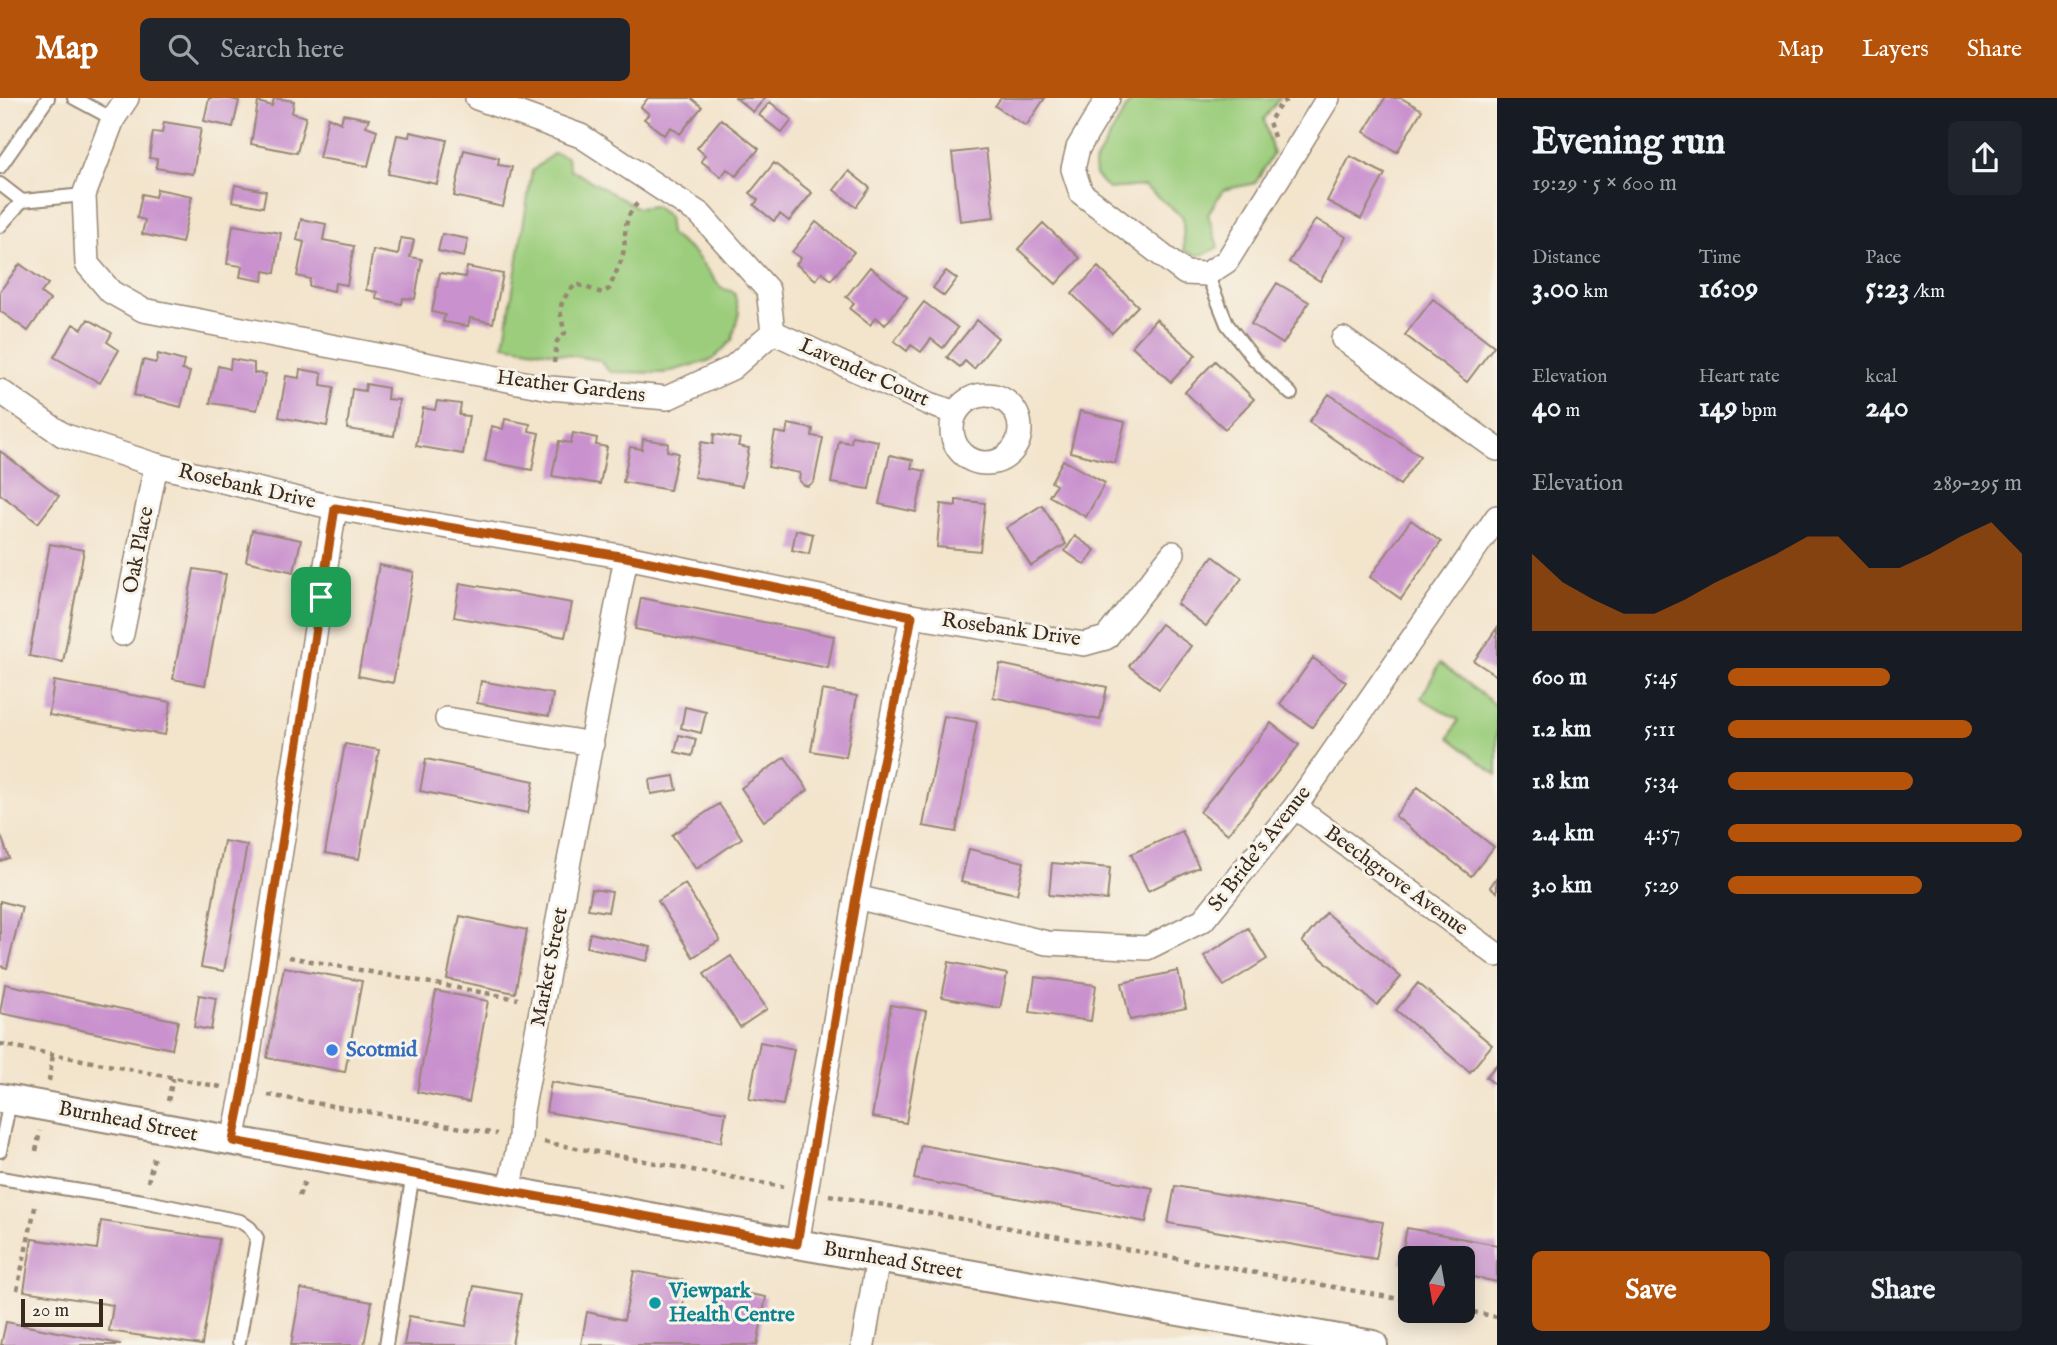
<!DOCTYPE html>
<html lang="en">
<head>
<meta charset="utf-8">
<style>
  :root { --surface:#171b24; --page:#20242c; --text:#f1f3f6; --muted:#9ea1a6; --accent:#b45309 }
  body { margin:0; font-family:"IM FELL English",serif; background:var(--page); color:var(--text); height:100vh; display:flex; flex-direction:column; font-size:26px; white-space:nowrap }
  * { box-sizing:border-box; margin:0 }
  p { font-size:23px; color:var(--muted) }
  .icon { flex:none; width:38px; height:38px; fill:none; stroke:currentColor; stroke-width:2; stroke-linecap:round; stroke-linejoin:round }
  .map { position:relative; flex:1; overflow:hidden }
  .panel { display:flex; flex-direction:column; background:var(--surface); width:560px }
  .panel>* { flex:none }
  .needle { width:46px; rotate:191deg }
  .fabs { position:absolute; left:1398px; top:1148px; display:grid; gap:14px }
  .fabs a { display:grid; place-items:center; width:77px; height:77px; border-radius:10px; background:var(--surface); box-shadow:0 4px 18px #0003; font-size:35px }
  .scale { position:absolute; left:21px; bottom:18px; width:82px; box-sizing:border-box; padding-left:7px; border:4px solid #3b2a1e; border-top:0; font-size:19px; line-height:24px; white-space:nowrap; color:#3b2a1e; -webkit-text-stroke:5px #f7f3e8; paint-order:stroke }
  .pin { position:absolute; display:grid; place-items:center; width:60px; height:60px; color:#fff; margin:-30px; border-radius:14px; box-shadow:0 4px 10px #0006 }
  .round { display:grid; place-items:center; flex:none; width:74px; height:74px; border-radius:10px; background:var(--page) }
  .headline { display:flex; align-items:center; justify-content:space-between; height:119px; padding:0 35px }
  h1 { font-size:38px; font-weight:700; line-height:52px }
  .figures { display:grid; grid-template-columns:repeat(3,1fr); gap:10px; height:119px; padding:7px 35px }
  .figures div { display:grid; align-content:center }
  .figures b { font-size:30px; font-weight:700 }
  .figures small { font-size:19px; font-weight:400 }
  .figures p { font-size:19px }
  .chart { height:196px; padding:14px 35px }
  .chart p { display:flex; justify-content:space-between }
  .chart svg { width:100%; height:126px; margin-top:7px; fill:var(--accent); opacity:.7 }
  .primary-button { display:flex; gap:14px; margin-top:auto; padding:14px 35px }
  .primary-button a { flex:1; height:80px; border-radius:10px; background:var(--accent); color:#fff; font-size:28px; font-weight:700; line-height:80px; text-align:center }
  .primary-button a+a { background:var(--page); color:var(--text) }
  ul { padding:0 35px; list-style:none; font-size:23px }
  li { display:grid; grid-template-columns:112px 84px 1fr; align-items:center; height:52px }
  li i { height:18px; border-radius:9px; background:var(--accent) }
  header { display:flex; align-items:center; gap:42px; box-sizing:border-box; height:98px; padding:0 35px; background:var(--accent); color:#fff }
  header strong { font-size:33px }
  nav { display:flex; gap:38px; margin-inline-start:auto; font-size:24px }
  .search { width:490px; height:63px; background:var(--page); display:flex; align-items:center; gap:18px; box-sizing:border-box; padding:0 24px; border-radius:10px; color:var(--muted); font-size:26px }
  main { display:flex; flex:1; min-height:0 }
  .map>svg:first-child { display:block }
  .green { fill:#9bcd7c; stroke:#6b7c4d; stroke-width:2 }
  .building { fill:#c992ce }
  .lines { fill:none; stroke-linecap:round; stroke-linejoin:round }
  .service-casing { stroke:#978775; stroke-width:16 }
  .minor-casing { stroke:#978775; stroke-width:26 }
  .tertiary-casing { stroke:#978775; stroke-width:32 }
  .path { stroke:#978775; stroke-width:4.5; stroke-dasharray:5 5; stroke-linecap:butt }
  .service { stroke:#fff; stroke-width:12 }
  .minor { stroke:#fff; stroke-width:23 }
  .tertiary { stroke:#fff; stroke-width:28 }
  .route-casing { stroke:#fff; stroke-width:14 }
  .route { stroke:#b45309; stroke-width:9 }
  .shop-dot { fill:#3f7fe0; stroke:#f7f3e8; stroke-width:2.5 }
  .culture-dot { fill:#0f9aa8; stroke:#f7f3e8; stroke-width:2.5 }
  .labels { text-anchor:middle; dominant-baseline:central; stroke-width:6; stroke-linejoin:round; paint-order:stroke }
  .street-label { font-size:21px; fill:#3b2a1e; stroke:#f7f3e8 }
  .shop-label { font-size:21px; font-weight:bold; fill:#366cbe; stroke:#f7f3e8; text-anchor:start }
  .culture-label { font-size:21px; font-weight:bold; fill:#0d838f; stroke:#f7f3e8; text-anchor:start }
</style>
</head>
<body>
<header>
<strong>Map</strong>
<div class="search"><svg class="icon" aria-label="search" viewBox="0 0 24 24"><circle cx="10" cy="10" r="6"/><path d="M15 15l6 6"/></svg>Search here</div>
<nav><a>Map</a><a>Layers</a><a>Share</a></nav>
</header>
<main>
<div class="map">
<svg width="1497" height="1247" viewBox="0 0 1497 1247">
  <rect width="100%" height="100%" fill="#f7f3e8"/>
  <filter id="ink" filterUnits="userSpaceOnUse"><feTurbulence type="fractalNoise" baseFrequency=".0143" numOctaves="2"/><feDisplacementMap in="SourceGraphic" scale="14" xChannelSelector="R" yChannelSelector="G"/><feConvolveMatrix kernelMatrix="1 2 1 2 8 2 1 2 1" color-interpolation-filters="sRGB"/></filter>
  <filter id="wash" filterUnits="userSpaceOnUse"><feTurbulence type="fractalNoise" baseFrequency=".00686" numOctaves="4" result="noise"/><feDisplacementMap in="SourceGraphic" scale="28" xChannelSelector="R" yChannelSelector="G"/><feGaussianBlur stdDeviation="1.57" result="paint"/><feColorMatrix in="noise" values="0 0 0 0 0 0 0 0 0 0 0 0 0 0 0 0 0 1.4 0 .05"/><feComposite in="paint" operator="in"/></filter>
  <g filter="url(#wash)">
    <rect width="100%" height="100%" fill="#f3e4cc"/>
    <path class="green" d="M1132,0H1280L1264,21L1273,56L1255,85L1223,92L1208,116L1218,149C1206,157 1196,160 1184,152L1183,119L1144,88L1108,91L1095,77L1094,66Z
      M554,55L567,59L570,71L638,110L654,108L668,118L670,136L695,156L721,190L734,194L739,215L732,242L712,262L664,275L610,274L599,262L504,247L532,73Z
      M1440,565L1497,608V677L1449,640L1458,622L1421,600Z"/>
    <g id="blocks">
      <path class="building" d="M209,0H227L239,3L233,29L204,23Z
        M274,0L294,3L292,15L306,19L297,55L251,46L258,4L272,8Z
        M648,0H691L702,9L680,36L671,29L664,37L644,21L649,16L641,9Z
        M736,0H765L753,14Z
        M1001,0H1045L1026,28L995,8Z
        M1385,0H1401L1422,12L1397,54L1364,34Z
        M770,4L792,22L782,35L759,17Z
        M343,16L369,21L366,28L377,32L368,68L319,60L328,19L341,25Z
        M721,21L759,51L736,78L727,71L721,79L701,63L705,57L697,50Z
        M164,24L201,30L193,76L156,70L157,61L149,60L153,34L162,35Z
        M410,34L447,42L437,86L388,76L397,37L409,39Z
        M986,51L994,119L960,123L952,55Z
        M464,52L499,60L498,67L512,69L503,109L454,98Z
        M1350,58L1385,76L1361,121L1327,103Z
        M774,65L812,95L789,123L780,116L774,123L754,107L758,102L750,95Z
        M849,73L870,90L856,109L834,92Z
        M235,87L266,93L263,109L232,103Z
        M157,91L192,98L182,145L142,136L145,122L137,120L142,96L155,99Z
        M301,121L326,126L323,142L354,148L347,187L335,185L334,193L309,188L310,181L297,178L304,144L297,142Z
        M1316,121L1346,139L1320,183L1289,164Z
        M816,124L854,154L831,182L822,174L816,182L796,166L801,160L792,154Z
        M1043,125L1080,160L1056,186L1018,151Z
        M233,127L281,135L275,175L264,173L263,183L240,179L242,168L227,166Z
        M442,136L468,141L464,159L438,153Z
        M401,140L414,142L410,159L422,161L415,201L403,200L402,206L376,201L377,194L366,192L373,152L398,157Z
        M20,166L48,186L41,195L50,202L28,233L0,213V193Z
        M467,169L503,176L493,225L470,220L468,228L443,224L445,217L432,214L440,175L465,179Z
        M870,169L907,199L885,227L876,219L870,227L850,211L854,205L846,199Z
        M1098,169L1138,208L1112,235L1072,196Z
        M946,173L957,181L944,198L933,190Z
        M1277,185L1309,204L1283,246L1251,226Z
        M1433,201L1494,248L1467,284L1405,237Z
        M924,204L958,230L943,250L931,241L921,254L911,247L907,253L894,243Z
        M88,221L112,235L107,244L119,252L100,285L54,259L73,226L82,231Z
        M1156,221L1196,257L1171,284L1132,248Z
        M977,222L998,240L974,271L965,263L960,269L947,259Z
        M158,256L184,263L182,272L190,274L181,309L134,297L143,262L156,265Z
        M231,261L254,265V275L266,276L257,312L210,305L218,268L230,271Z
        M1215,263L1254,301L1225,331L1185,294Z
        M300,271L322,275L321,287L334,289L327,328L279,319L286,278L299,280Z
        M366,286L388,290L387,301L399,302L394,338L347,331L352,291L365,293Z
        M1329,296L1420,358L1400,387L1309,324Z
        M437,303L461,306L459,317L469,318L463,356L416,348L423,310L435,312Z
        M1080,313L1125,324L1115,365L1070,354Z
        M505,321L530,326L529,333L539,335L532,372L485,363L492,328L503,331Z
        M788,326L813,331L812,338L823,340L814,384L808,388L803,387L799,382L800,375L768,369L775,334L786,336Z
        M573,335L597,340L596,347L607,349L600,386L552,378L559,343L571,345Z
        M714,336L740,341L738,348L749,350L742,388L694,379L701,344L713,346Z
        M852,338L878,343L869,391L831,385L839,343L851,345Z
        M643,341L668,345L667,353L678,355L670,392L623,384L630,349L642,351Z
        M0,353L59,398L38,425L0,396Z
        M890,357L913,362L911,370L925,373L916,414L879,406Z
        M1063,362L1105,385L1086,419L1049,398L1056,387L1051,384Z
        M956,402L985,405L980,453L937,449L941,406L956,408Z
        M1042,407L1066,446L1031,468L1006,430Z
        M1411,422L1441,444L1401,501L1370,479Z
        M252,432L301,442L294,474L246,463Z
        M796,432L813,436L809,456L792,452Z
        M1075,438L1095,452L1085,467L1065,453Z
        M50,446L84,452L63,564L29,558Z
        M1213,458L1242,480L1206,528L1177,506Z
        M379,467L414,474L393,585L358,578Z
        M194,471L226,476L205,587L173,581Z
        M460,485L572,505L565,539L454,519Z
        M641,500L834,538L828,570L635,531Z
        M1161,526L1191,548L1159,591L1129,568Z
        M1497,530V578L1474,563Z
        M1313,560L1346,584L1312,629L1280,606Z
        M1000,566L1107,589L1100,622L993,599Z
        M54,583L171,604L165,637L49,617Z
        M481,583L553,596L549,618L477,605Z
        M822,592L857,598L846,659L811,653Z
        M685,609L706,614L701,635L681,630Z
        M944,618L977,624L956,734L923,728Z
        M1271,625L1299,647L1228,736L1200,714Z
        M679,637L696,641L692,658L675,654Z
        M345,646L379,652L359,761L325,755Z
        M785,659L808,692L764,723L741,690Z
        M426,661L534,683L528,715L420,693Z
        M674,678L677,692L651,696L649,682Z
        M1418,689L1494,749L1471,778L1395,718Z
        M719,706L742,740L696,771L672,737Z
        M1182,733L1199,769L1148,793L1131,756Z
        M0,735L9,760L0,763Z
        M224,743L247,747L224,873L201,869Z
        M969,751L1024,764L1017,796L961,784Z
        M1052,765L1110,770L1107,802L1049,797Z
        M1497,779V794L1490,789Z
        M685,786L720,842L693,859L658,803Z
        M592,791L612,794L608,814L588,811Z
        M0,803L22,809L7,870L0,868Z
        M1326,815L1401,879L1377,907L1302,844Z
        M460,818L527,832L515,895L447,881Z
        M1248,830L1267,861L1224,888L1204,858Z
        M590,835L651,849L647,863L587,849Z
        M731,858L767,911L740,929L704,876Z
        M949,864L1007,876L1000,910L942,899Z
        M284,869L362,883L345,974L267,960Z
        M1178,873L1186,910L1130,922L1122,885Z
        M1035,879L1096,887L1091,923L1030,914Z
        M1418,885L1492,947L1470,974L1396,912Z
        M5,886L178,923L172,951L0,915Z
        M436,893L488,903L469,1004L417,994Z
        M199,897L216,900L211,932L194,929Z
        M891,907L926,913L906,1025L872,1019Z
        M760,944L794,951L783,1007L749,1001Z
        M1497,966V988L1486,979Z
        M551,984L726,1014L721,1044L546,1014Z
        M921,1047L1153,1090L1146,1124L914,1081Z
        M1175,1088L1383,1124L1376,1161L1168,1125Z
        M101,1123L219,1141L202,1247L109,1233L113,1207L24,1193L32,1141L97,1151Z
        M1407,1130L1497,1147V1184L1463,1177V1160H1410V1167L1400,1165Z
        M634,1173L687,1183L682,1212L709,1217L714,1189L766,1199L757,1247H581L587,1214L624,1222Z
        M474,1188L521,1196L512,1247H404L409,1218L466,1228Z
        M301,1191L372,1204L364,1247H291Z
        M6,1224L120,1246V1247H1Z"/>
    </g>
  </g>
  <g filter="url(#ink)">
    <use href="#blocks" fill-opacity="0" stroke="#978775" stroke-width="2"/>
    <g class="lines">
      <defs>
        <path id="service" d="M74,0L113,21
          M0,69L48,0
          M0,86L22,103L84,97
          M0,128L22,103
          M1207,176L1227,226L1254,261L1291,296
          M0,1053L10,1002
          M0,1080L143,1103L240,1123L250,1130L257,1140L239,1244
          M386,1247L413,1075"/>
        <path id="minor" d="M127,0L113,21L84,97L87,166L111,194L143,212L550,290L667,300L732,270L773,234L768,192L700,116L581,38L477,0
          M1108,0L1078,50L1073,71L1081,95L1185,175L1207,176L1227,163L1328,0
          M773,234L930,306L956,315
          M1343,241L1497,351
          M0,293L63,337L156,367L335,410L626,459L912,518L1084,546L1106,540L1173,455
          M952 331a34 34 0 1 1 68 0a34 34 0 1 1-68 0Z
          M122,536L156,367
          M447,621L592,646
          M1295,709L1497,857
          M856,799L1047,845L1147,850L1203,822L1295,709L1497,419
          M233,1043L243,993L335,410
          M509,1093L520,1040L521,1019L626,459
          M797,1146L856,799L912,518
          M863,1247L878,1160"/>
        <path id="tertiary" d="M0,1000L797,1146L1373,1247"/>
      </defs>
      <use href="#service" class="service-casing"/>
      <use href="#minor" class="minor-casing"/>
      <use href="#tertiary" class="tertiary-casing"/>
      <path class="path" d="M1274,39L1269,24L1282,4L1292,0
        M554,265L557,243L565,235C558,209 558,205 576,186L602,195L609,191C613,181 618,171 622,160C628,139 620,121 639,104
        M289,859L518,901
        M0,946L221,989
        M49,983L53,956
        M268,997L497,1036
        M168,1003L173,980
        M544,1044L783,1089
        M36,1053L40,1033
        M148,1084L155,1055
        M829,1097L1410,1203
        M299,1098L305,1082
        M17,1192L36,1105
        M1463,1212L1497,1219"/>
      <use href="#service" class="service"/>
      <use href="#minor" class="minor"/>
      <use href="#tertiary" class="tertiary"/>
    </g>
  </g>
  <g class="lines" filter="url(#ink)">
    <defs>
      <path id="route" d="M335,410L626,459L912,518L856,799L797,1146L233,1043L243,993Z"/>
    </defs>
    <use href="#route" class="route-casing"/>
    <use href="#route" class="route"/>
  </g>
  <circle class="shop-dot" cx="332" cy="952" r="7"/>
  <circle class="culture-dot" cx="655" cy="1205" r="7"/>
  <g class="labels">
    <g class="street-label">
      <text transform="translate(864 275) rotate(24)">Lavender Court</text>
      <text transform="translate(571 289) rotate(7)">Heather Gardens</text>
      <text transform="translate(247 389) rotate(13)">Rosebank Drive</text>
      <text transform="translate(139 452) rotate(-79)">Oak Place</text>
      <text transform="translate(1011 532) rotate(8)">Rosebank Drive</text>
      <text transform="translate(1260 751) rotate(-52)">St Bride's Avenue</text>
      <text transform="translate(1396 783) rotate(36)">Beechgrove Avenue</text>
      <text transform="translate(550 869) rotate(-79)">Market Street</text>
      <text transform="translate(128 1024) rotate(11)">Burnhead Street</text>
      <text transform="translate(893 1163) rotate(10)">Burnhead Street</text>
    </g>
    <g class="shop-label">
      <text x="346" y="952">Scotmid</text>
    </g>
    <g class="culture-label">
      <text x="669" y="1193">Viewpark<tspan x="669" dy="24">Health Centre</tspan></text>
    </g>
  </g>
</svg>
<div class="fabs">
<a><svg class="needle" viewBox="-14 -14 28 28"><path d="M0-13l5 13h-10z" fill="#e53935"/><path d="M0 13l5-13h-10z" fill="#9ea1a6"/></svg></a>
</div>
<div class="scale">20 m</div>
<div class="pin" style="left:321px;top:499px;background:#1e9e55"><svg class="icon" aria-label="arrive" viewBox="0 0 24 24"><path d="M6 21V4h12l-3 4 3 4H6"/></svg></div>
</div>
<section class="panel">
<div class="headline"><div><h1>Evening run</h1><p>19:29 · 5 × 600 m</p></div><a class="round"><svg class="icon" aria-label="share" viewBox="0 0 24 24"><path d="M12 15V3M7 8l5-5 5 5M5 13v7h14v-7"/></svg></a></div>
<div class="figures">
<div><p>Distance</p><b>3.00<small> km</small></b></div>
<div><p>Time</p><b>16:09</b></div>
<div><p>Pace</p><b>5:23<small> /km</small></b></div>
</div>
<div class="figures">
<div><p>Elevation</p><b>40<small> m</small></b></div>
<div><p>Heart rate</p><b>149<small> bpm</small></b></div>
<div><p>kcal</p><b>240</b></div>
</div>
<div class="chart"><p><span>Elevation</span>289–295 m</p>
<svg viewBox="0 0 160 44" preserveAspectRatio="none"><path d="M0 44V17L10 27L20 33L30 38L40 38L50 33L60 27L70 22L80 17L90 11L100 11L110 22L120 22L130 17L140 11L150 6L160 17V44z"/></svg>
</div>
<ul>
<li><b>600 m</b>5:45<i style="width:55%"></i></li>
<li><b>1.2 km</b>5:11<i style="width:83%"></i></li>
<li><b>1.8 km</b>5:34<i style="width:63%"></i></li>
<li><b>2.4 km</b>4:57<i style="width:100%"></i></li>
<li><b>3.0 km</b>5:29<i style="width:66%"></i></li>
</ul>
<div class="primary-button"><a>Save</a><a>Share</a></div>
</section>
</main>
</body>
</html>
